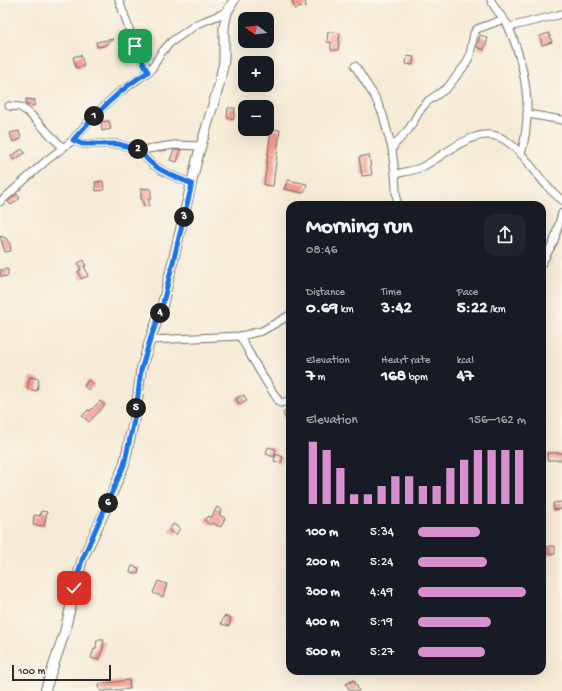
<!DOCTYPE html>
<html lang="en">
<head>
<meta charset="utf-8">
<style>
  :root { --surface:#171b24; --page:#20242c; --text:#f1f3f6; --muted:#9ea1a6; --accent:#d690ce }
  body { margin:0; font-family:"Gochi Hand",sans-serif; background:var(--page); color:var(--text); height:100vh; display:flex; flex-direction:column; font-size:15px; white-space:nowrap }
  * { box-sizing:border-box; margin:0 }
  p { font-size:13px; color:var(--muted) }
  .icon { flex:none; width:22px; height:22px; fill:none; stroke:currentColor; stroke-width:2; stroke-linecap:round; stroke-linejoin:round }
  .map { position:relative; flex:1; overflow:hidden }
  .details { position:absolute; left:286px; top:201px; width:260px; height:474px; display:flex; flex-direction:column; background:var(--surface); border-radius:12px; box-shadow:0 4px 16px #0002 }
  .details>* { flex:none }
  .needle { width:26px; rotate:285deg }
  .controls { position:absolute; left:238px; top:12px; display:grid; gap:8px }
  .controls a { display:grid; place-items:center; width:36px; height:36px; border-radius:8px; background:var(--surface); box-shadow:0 4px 16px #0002; font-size:20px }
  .scale { position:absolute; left:12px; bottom:10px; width:99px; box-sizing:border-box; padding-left:4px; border:2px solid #2b2b2b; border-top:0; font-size:11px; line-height:14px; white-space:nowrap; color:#2b2b2b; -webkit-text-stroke:3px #fbf7ec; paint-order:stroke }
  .pin { position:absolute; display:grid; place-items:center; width:34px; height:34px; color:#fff; margin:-17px; border-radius:8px; box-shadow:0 2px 6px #0006 }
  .km { position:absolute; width:20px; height:20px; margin:-10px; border-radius:50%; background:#222; color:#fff; font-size:11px; line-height:20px; text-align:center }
  .round { display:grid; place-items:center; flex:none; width:42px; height:42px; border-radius:12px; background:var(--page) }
  .head { display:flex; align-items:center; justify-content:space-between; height:68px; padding:0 20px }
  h1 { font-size:22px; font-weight:700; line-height:30px }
  .figures { display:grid; grid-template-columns:repeat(3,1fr); gap:6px; height:68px; padding:4px 20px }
  .figures div { display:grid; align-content:center }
  .figures b { font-size:17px; font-weight:700 }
  .figures small { font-size:11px; font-weight:400 }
  .figures p { font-size:11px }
  .chart { height:112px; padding:8px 20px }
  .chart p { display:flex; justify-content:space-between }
  .chart svg { width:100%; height:72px; margin-top:4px; stroke:var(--accent); stroke-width:6 }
  ul { padding:0 20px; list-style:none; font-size:13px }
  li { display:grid; grid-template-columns:64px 48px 1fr; align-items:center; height:30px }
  li i { height:10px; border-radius:5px; background:var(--accent) }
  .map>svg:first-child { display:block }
  .building { fill:#f39a90 }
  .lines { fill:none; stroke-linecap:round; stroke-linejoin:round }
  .minor-casing { stroke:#726e67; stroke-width:9 }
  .tertiary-casing { stroke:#726e67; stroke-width:11 }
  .minor { stroke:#fff; stroke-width:7 }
  .tertiary { stroke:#fff; stroke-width:9 }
  .route-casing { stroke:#fff; stroke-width:8 }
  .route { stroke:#1a73e8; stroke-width:5 }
</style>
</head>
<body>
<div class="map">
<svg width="562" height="691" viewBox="0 0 562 691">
  <rect width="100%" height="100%" fill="#fbf7ec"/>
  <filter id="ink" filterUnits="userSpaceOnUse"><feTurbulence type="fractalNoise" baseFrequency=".025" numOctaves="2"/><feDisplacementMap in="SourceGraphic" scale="8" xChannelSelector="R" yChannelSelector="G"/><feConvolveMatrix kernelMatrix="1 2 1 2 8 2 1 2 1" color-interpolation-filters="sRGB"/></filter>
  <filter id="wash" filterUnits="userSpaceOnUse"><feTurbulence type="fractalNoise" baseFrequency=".012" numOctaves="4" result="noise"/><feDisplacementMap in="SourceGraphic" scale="16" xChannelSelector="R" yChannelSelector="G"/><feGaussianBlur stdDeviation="0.9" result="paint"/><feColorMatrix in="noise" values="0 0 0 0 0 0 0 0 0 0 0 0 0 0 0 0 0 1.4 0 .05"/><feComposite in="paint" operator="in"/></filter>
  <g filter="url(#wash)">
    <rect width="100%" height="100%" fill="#f6ebd7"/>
    <g id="blocks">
      <path class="building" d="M292,0H305L306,6L294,9Z
        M328,32L340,33L338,50H331V42H327Z
        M549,33L552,42L542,45L540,36Z
        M480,35L488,38L484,50L477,47Z
        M113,39L104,46L97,47L96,42Z
        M81,55L84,66L76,68L73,57Z
        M407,56L414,57L413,65L406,64Z
        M26,99L35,100L34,106L26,105Z
        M228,108H235L234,119L227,118Z
        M109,121L111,129L102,131L101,122Z
        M271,129L280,130L273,186L264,185Z
        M19,131L21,139L13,142L10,133Z
        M22,149L25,153L14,160L11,156Z
        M174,150H181L177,162L170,160Z
        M369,155L372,175L362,176L359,157Z
        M288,180L307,184L304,193L284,189Z
        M103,181L104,190L96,191L95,182Z
        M141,188L151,189V199H148L150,205L144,207L142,199H141Z
        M17,194L20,198L11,205L8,202Z
        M0,236L6,238L10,244L11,251L5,252Z
        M84,260L86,266H84L88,276L81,279L78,271L81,270L78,263Z
        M8,269V276L1,277L0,270Z
        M30,377L39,379L37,391L27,389Z
        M88,380L94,384L89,390L84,386Z
        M244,395L247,401L239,405L236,398Z
        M100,401L105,405L89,422L82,416L88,410L90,411Z
        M290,409V428L283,413Z
        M268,447L276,449L274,457L266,454Z
        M547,453H562V460H547Z
        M276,454L283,457L281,463L274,461Z
        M562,502V509L554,510L553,503Z
        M217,507L222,510L219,515L225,518L221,527L212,523L210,525L204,520L208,516L211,518Z
        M41,511L47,512L44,526L33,525L34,515L40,516Z
        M173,524L180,528L176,535L169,531Z
        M548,546H555V554H548Z
        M132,566L139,568L138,574L130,572Z
        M158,581L167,584L163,597L153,593Z
        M224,616L231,618L229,626L221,624Z
        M97,640H104L103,648L98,660L91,658L94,649H96Z
        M129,680L130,689L100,691L99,684Z
        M354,680L359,691H350L346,684Z"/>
    </g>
  </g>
  <g filter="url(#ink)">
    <use href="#blocks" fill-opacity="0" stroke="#726e67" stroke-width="1"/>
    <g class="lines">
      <defs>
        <path id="minor" d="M119,0L135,46L148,71
          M491,0C495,11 505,18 509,28C526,68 533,112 521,154
          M509,27L562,14
          M355,66L375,97L383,115L392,149
          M9,106L20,107L28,112L63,148
          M528,114L562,120
          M73,140L82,144H118L141,150L174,145L201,146
          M141,150C147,167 176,177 192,184
          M395,174L392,149L395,144L409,129L420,110L428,101L447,88L466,64L470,55L474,33L477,29L504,19
          M0,202L47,160L73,140L92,118L117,94L151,70L161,53L171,42L197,24L227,12
          M397,205L395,174C404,172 413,171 422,167C445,156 477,122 505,140C524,152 533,171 548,187C552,192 557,196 562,200
          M542,263L554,241L562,213
          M240,336C252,359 265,381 280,403L290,401
          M150,340L240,336L262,331L290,315"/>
        <path id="tertiary" d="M45,691L64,634L82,560L105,511L124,465L136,411L141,370L150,340L162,307L198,156L219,85L224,61V27L227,12L234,0"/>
      </defs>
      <use href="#minor" class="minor-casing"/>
      <use href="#tertiary" class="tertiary-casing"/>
      <use href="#minor" class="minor"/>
      <use href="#tertiary" class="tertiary"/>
    </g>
  </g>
  <g class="lines" filter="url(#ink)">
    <defs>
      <path id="route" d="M74,588L82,560L124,465L136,411L141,370L150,340L162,307L192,184C176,177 147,167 141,150L118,144H82L73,140C95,115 119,89 148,72L135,46"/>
    </defs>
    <use href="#route" class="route-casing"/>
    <use href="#route" class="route"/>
  </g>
</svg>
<div class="controls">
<a><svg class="needle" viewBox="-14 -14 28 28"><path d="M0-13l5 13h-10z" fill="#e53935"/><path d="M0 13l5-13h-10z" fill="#9ea1a6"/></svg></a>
<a>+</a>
<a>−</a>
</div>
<div class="scale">100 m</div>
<div class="pin" style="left:135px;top:46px;background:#1e9e55"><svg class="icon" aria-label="arrive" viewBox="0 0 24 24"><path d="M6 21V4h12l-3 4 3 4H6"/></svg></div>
<div class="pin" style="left:74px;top:588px;background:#d93025"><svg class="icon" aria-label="check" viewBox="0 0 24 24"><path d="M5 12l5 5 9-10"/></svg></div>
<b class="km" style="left:94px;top:116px">1</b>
<b class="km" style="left:138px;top:149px">2</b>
<b class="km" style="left:184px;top:217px">3</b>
<b class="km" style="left:160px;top:313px">4</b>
<b class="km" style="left:136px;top:408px">5</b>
<b class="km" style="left:108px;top:503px">6</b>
<section class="details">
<div class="head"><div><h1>Morning run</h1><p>08:46</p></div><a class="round"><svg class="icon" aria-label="share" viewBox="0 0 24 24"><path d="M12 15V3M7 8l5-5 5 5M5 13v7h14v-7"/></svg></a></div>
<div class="figures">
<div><p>Distance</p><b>0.69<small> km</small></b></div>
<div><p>Time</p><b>3:42</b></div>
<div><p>Pace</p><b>5:22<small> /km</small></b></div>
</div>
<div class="figures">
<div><p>Elevation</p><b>7<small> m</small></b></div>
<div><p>Heart rate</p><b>168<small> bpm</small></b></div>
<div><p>kcal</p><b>47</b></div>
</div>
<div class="chart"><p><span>Elevation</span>156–162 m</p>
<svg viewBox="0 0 160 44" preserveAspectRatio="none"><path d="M5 44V6M15 44V11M25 44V22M35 44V38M45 44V38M55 44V33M65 44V27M75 44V27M85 44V33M95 44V33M105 44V22M115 44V17M125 44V11M135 44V11M145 44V11M155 44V11"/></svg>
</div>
<ul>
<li><b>100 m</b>5:34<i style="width:57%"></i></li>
<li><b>200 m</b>5:24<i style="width:64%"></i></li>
<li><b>300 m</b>4:49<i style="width:100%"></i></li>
<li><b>400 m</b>5:19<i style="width:68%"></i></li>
<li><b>500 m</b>5:27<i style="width:62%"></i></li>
</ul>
</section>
</div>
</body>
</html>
